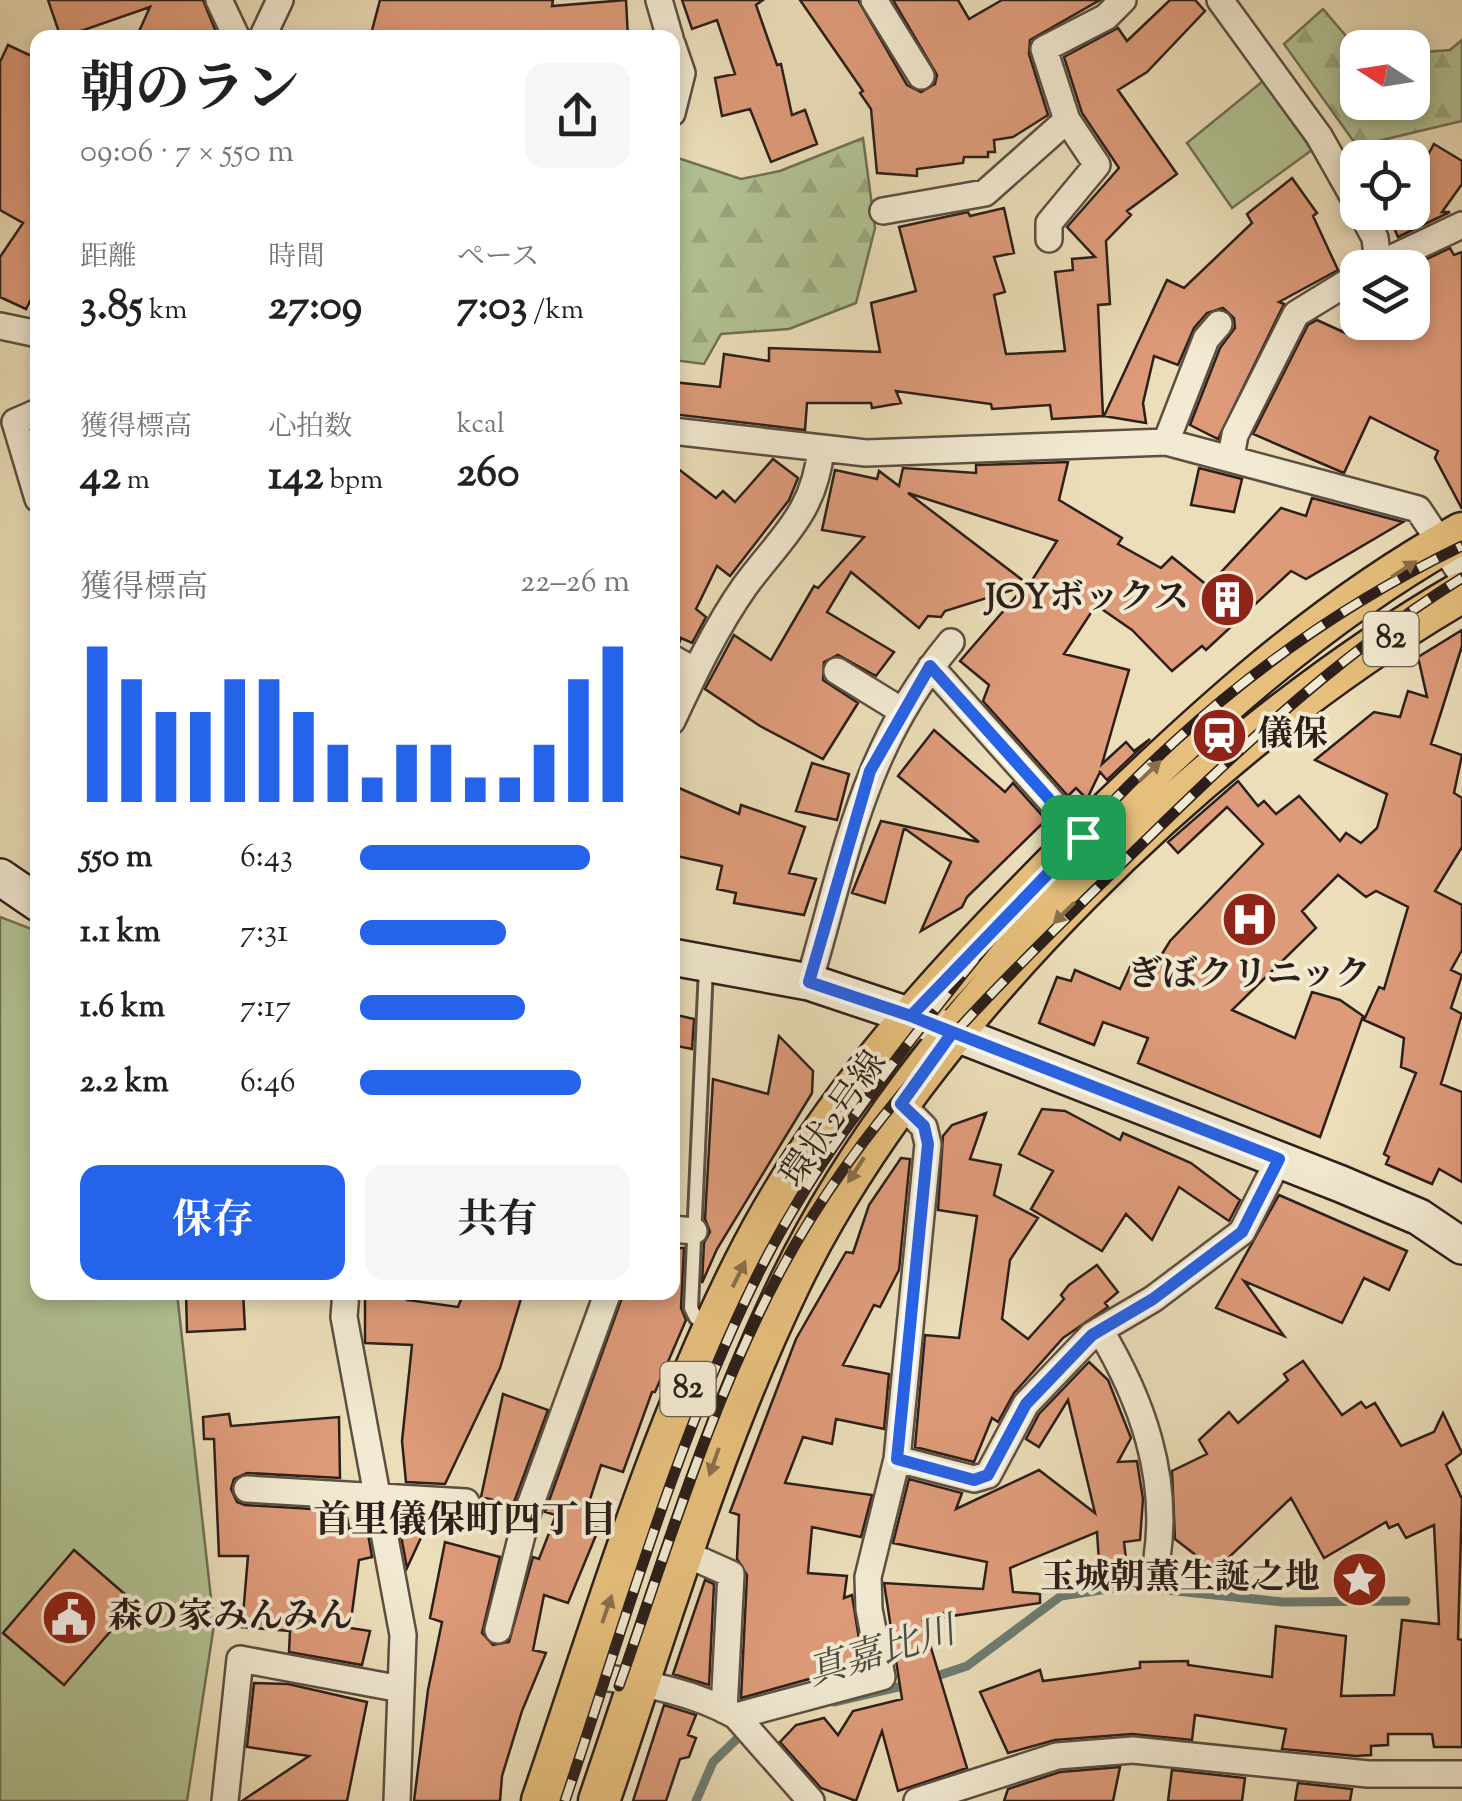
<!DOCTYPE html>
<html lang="ja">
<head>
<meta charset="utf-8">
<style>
  :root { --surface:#fff; --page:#f6f6f6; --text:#222; --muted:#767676; --accent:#2563eb }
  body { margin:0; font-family:"Sorts Mill Goudy","Noto Serif JP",serif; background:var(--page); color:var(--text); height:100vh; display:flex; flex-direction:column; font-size:38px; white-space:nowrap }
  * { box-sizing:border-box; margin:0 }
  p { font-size:32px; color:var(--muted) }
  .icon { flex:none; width:55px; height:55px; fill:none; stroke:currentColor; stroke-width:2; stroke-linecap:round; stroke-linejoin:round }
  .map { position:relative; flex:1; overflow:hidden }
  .sheet { position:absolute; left:30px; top:30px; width:650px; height:1270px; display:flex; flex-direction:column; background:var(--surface); border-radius:20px; box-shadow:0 5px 15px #0003 }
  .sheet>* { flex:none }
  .needle { width:65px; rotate:282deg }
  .fabs { position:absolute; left:1340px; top:30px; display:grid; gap:20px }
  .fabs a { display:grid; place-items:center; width:90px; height:90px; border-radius:20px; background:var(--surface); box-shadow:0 5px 15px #0003; font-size:50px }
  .pin { position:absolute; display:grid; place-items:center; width:85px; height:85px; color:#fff; margin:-42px; border-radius:20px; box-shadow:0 5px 15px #0006 }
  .round { display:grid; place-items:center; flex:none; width:105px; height:105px; border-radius:20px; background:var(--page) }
  .headline { display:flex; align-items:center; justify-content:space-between; height:170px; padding:0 50px }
  h1 { font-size:55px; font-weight:700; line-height:75px }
  .stats { display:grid; grid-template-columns:repeat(3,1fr); gap:15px; height:170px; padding:10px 50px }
  .stats div { display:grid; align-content:center }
  .stats b { font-size:42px; font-weight:700 }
  .stats small { font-size:28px; font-weight:400 }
  .stats p { font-size:28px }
  .chart { height:280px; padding:20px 50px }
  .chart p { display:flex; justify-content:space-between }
  .chart svg { width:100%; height:180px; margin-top:10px; stroke:var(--accent); stroke-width:6 }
  .action { display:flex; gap:20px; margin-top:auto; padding:20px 50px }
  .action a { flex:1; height:115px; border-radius:20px; background:var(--accent); color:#fff; font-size:40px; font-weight:700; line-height:115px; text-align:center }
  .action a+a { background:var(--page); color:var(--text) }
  ul { padding:0 50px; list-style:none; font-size:32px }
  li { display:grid; grid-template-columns:160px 120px 1fr; align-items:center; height:75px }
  li i { height:25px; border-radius:12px; background:var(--accent) }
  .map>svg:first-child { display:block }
  .forest { fill:url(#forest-firs); stroke:#6f7056; stroke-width:2.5 }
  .park { fill:#b2c293; stroke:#6f7056; stroke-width:2.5 }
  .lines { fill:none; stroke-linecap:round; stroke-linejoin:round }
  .stream { stroke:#6d7d72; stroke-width:9 }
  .building { fill:#de9b7a; stroke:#2c1f1a; stroke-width:2.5; fill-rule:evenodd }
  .lane-casing { stroke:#5c4f42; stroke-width:18 }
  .street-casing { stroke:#5c4f42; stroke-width:30 }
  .secondary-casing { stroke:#2c1f1a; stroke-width:40 }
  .primary-casing { stroke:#2c1f1a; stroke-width:45 }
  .lane { stroke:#f2ead2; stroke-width:12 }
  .street { stroke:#f2ead2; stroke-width:25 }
  .secondary { stroke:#f2ead2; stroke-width:35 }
  .primary { stroke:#e6bf7c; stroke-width:40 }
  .rail-casing { stroke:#2c1f1a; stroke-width:11 }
  .rail { stroke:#f2ead2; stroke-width:8; stroke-dasharray:22; stroke-linecap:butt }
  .oneway { fill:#896f4b }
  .route-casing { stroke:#fff; stroke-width:20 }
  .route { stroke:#2563eb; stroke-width:12 }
  .labels { text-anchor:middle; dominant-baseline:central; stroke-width:8; stroke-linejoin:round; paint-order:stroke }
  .shield { fill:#f2ead2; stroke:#675c51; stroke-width:2.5 }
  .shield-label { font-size:32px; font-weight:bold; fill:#2c1f1a }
  .poi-label { font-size:35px; font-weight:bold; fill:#2c1f1a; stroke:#f2ead2; text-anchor:end }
  .street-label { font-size:35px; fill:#2c1f1a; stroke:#f2ead2 }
  .neighbourhood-label { font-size:38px; font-weight:bold; fill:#2c1f1a; stroke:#f2ead2 }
  .water-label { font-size:38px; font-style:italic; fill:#4d4e46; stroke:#f2ead2 }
</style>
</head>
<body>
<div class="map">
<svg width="1462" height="1801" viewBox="0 0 1462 1801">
  <defs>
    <pattern id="forest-firs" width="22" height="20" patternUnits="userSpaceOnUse" patternTransform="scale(2.5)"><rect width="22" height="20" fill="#b2c293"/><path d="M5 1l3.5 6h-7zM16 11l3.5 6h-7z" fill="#99a67e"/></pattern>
  </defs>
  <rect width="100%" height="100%" fill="#ebdeb9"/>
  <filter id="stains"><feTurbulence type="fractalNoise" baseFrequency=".002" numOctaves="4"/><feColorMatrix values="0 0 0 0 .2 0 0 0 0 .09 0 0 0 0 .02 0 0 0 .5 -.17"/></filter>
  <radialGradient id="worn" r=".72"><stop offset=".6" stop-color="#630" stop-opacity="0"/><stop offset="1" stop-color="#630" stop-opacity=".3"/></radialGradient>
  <path class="forest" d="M1323,9L1357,49L1358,102H1412L1413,53L1450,50L1462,40V121L1357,146L1284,44Z
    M863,138L875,228L856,303L789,329L721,334L704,364L673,360L672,156L741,179L780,171Z"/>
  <path class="park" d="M1263,81L1312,150L1232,208L1187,143Z
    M0,917L37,931L38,1292L177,1293L214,1625L187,1801H0Z"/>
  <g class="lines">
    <path class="stream" d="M931,1678L967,1666L1061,1596L1128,1586L1283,1602L1406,1601
      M834,1702L911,1684
      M696,1801L713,1762L744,1732"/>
  </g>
  <path class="building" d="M48,0H203L216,32L207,38H136L150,7L61,38Z
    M380,0H553L552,6L626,0L628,38H370Z
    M682,0H763L756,5L777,65L781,64L792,115L805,110L817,144L771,162L750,109L722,116L715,78L735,74L717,20L692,29Z
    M800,0H858L907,85L921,92L935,84L937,75L893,0H958L969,19L1002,0H1100L1030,40L1029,54L1048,115L1013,137L994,140L995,152H988V157H964L963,163L917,169V176L877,173L871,109L860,93L863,91Z
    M1170,0H1195L1205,11L1147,72L1118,90L1177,174L1127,211L1131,215L1106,241L1110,304L1098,305L1103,416L1052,419L1050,405L992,409L991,404L896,391L901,403L872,408L871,403H807L805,430L672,414V382L720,387L724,354L769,361V348L880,352L871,303L916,291L899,227L968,212L970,216L1004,208L1014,253L994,257L1005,292L994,295L1006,354L1065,351L1055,272L1073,270L1072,259L1095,257L1067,227L1119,168L1082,113L1064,57L1118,28L1127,41Z
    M8,45L38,59V285L26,309L0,297V257L23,223L0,210V62Z
    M1434,144L1462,161V184L1442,212H1450L1398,237L1387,212H1412V165L1417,174Z
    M1292,178L1317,213L1313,216L1338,270L1279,302L1284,304L1218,439L1190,425L1220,348L1235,328L1234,318L1223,308L1207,313L1194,328L1178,365L1154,356L1143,403L1146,423L1104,416L1167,280L1184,288L1252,223L1247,214Z
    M1450,248L1454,255L1462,252V509L1435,458L1438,451L1370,417L1344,473L1253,434L1308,325L1317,320L1352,336L1358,322H1412V266Z
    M773,459L798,478L789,500L730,576L717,566L696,609L706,617L692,643L681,638L679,643L672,642V464L716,498L723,491L735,502Z
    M1068,462L1059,500L1122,538L1118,544L1161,568L1172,557L1208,586L1281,508L1306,516L1312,498L1403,522L1306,579L1291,571L1206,650L1202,646L1172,671L1132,630L1096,605L1064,654L1129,670L1102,764L1126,742L1134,751L1150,739L1107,780L1100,772L1087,799L1076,788L1068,796L983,701L989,685L960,661L1025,586L945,611L941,617L928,616L919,628L851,572L827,612L894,652L876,676L838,655L824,662L823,680L858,703L823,759L760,726L705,689L734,635L771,660L814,586L818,588L864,537L822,530L835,470L877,479L879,471L899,486L903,468L976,473V465ZM908,493L1057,541L1029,585Z
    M1199,468L1242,479L1234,512L1191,505Z
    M1462,630V646L1431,744L1462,755L1454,793L1462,798V847L1435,891L1462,905V950L1451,970L1462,975L1451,1008L1462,1014L1441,1084L1462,1092V1182L1439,1169L1432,1184L1386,1164L1389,1157L1384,1154L1416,1073L1401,1067L1404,1038L1364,1020L1379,987L1384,989L1408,907L1376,891L1366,897L1338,875L1302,911L1316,928L1232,1010L1295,1038L1312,992L1340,1000L1363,1016L1320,1137L1138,1063L1148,1038L1103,1022L1094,1045L1039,1023L1057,977L1071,981L1075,970L1120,989L1130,967L1149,975L1170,941L1263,844L1227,807L1178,853L1168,842L1238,781L1258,806L1264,801L1276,814L1299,796L1340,841L1346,833L1361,843L1377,828L1387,794L1315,760L1374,712L1400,717L1408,691L1427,697L1418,657Z
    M934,730L1005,792L1013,783L1046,820L967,897L962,907L921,931L951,862L904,828L885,903L852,893L881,821L979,842L898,776Z
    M812,763L849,774L837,820L796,811Z
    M672,785L739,814L741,805L805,827L789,873L816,879L804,915L734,903L736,893L717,889L722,866L672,855Z
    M672,1014L694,1019L692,1049L672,1045Z
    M779,1036L813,1071L812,1093L717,1249L702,1283L704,1243L710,1232L705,1219L713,1079L768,1094Z
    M1042,1109L1065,1111L1120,1140L1123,1133L1191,1163L1240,1200L1229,1221L1179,1187L1152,1240L1126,1214L1102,1251L1031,1209L1053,1171L1019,1154Z
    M986,1113L970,1159L1001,1165L994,1195L1038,1218L1010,1260L1002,1319L1028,1339L1064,1299L1061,1295L1069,1285L1097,1265L1118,1292L1105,1303L1108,1307L1063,1338L1014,1393L998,1422L992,1418L974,1462L915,1447L925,1335L959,1338L977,1216L938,1210L943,1136L952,1125Z
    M901,1158L910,1159L899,1270L880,1307L874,1305L843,1365L889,1374L884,1429L836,1419L832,1444L803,1437L785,1483L872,1495L861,1537L812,1527L808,1573L847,1576L844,1598L852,1595L863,1664L741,1698L747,1575L737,1559L739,1515L730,1512L796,1339L846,1252L853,1253L869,1205Z
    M1279,1195L1407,1251L1389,1290L1364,1278L1342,1323L1244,1281L1284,1336L1216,1308Z
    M672,1248H684L681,1308L686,1320L655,1392H652L623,1472L601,1465L583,1521L599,1528L568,1603L544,1595L533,1650L546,1653L522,1711L502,1776L500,1801H414L428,1690L442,1622L430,1618L445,1542L500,1557L482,1633L493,1645L509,1642L533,1557L539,1559L556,1515L545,1512L624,1292H672Z
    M186,1292H243L245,1329L187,1332Z
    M365,1292H407V1300L458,1307L464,1292H523L500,1368L445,1484L406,1482L402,1441L412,1345L365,1343Z
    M1303,1361L1342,1415L1361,1402L1366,1408L1375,1403L1401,1446L1434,1432L1443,1413L1462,1453L1446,1465L1462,1499L1458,1639L1462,1640V1747H1434L1432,1734H1388V1745L1371,1746V1755L1356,1756L1282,1749L1286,1729L1195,1715L1192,1740L1132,1734L1055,1740L1008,1753L980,1692L1040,1670L1043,1681L1140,1668V1662L1188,1661V1665L1272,1677L1276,1626L1346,1636L1341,1696L1394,1695L1402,1620L1439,1624L1434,1525L1406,1538L1398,1524L1389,1528L1386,1522L1324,1558L1291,1498L1223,1563L1217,1559L1210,1566L1175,1539L1172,1471L1207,1454L1199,1440L1229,1412L1238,1423L1288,1380L1284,1374Z
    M1089,1362L1108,1380L1131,1438L1118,1462L1137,1461L1143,1499L1140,1540L1124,1542L1126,1559L1099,1562L1097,1532L1010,1568L1013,1592L1040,1594V1603L945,1617L944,1613L923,1621L967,1768L898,1791L882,1731L856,1801L821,1788L780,1742L796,1725L824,1718L838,1735L853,1711L902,1699L884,1583L983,1589L987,1562L893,1543L909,1479L962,1493L956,1509L1039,1470L1095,1513L1068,1400L1039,1447L1026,1439L1039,1414Z
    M503,1394L548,1410L513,1505L481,1497Z
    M229,1414L231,1426L339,1417L340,1478L247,1473L234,1479L231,1489L237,1502L245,1505L346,1511L349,1529L367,1528L372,1557L359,1560L350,1628L370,1631L362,1665L289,1652L290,1631L242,1627L248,1556H219L214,1439H204L203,1417Z
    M397,1514L431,1516L407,1568Z
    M74,1550L135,1603L64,1685L3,1633Z
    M705,1580L714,1584L709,1685L673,1674Z
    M254,1683L288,1684L367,1702L347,1801H242L309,1756L247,1747Z
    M664,1705L696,1715L688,1735L696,1738L689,1757L680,1759L666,1801H633Z
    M1120,1767L1113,1801H1004L1008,1789L1060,1772Z
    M1172,1770L1245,1778L1242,1801H1168Z
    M1298,1783L1352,1789L1350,1801H1295Z"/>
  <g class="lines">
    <defs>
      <path id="lane" d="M706,967L691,1308L696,1318L708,1323"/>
      <path id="street" d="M219,0L237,38
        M659,0L670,38
        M874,0L921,76
        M1220,0L1319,136L1358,205
        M262,38L280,0
        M672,44L682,73L672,113
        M883,211L985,193L1067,120
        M1361,212L1375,238L1378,263
        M1049,239V223L1097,165L1067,120L1044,49L1106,17L1123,0
        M1371,268L1462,225
        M0,326L38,334
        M38,412L15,422L38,499
        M672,431L866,453L1166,442L1418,509L1462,575
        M1166,442L1206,339L1219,324
        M1231,456L1235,435L1296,314L1358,276
        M672,658L695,671
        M931,667L1083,837
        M837,671L902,711
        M672,721C693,676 716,627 745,586C781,537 815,513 821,448
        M809,982C847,854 862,749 951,642
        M672,1229L694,1231
        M346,1292L344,1317L403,1635L397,1801
        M1100,1330C1142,1400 1169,1476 1157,1558
        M897,1459L974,1479L988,1475L1026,1404L1092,1335L1153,1299L1242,1232L1279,1159
        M247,1489L466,1502
        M684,1553L731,1574L724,1710
        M498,1630L528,1511L608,1292
        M585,1674C638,1683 689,1689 736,1716L811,1801
        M736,1716L882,1677L869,1609L868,1577L897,1459L928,1144L924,1127L901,1104
        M225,1801L240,1659L401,1689
        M917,1801L1057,1756L1133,1750L1368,1774H1462"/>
      <path id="secondary" d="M0,877L38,903
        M672,957L809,982L911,1016L1341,1184L1419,1217L1462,1246"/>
      <path id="primary" d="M542,1801C604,1620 658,1435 744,1264C827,1098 954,964 1084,835C1200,722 1319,612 1462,533
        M599,1801C659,1627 710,1449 790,1283C917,1020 1210,738 1462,592"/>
    </defs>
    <use href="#lane" class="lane-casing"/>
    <use href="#street" class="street-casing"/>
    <use href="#secondary" class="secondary-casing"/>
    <use href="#primary" class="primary-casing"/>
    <use href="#lane" class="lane"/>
    <use href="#street" class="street"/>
    <use href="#secondary" class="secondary"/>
    <use href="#primary" class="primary"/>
    <defs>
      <path id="rail" d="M619,1686C668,1547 711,1402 780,1272C861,1119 984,999 1106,879C1217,770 1329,660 1462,578
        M565,1801C624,1626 675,1443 757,1276C807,1175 874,1086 944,998C1096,805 1237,655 1462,546"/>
    </defs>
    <use href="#rail" class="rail-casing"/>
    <use href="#rail" class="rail"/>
  </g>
  <defs><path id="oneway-solid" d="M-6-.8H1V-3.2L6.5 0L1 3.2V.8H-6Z" transform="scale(2.5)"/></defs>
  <g class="oneway">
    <use href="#oneway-solid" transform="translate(1404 569) rotate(-33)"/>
    <use href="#oneway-solid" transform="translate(1150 771) rotate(-44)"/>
    <use href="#oneway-solid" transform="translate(1064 913) rotate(135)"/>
    <use href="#oneway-solid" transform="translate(856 1170) rotate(123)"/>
    <use href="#oneway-solid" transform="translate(739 1274) rotate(-64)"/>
    <use href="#oneway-solid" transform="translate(714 1462) rotate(109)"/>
    <use href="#oneway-solid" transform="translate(607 1609) rotate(-71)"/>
  </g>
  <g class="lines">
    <defs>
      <path id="route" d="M1083,837L930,666L870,771L809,982L911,1016L1279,1159L1242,1232L1153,1299L1092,1335L1026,1404L988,1475L974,1480L897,1459L928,1144L924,1126L901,1104L952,1033L911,1016L1083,837"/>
    </defs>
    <use href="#route" class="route-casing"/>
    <use href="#route" class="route"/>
  </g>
  <defs>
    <symbol id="building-disc" viewBox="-11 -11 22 22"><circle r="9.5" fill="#8f2418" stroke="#f2ead2"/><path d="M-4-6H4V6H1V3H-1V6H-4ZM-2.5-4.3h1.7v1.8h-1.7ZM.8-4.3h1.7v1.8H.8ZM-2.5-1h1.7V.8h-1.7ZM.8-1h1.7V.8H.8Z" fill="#fff"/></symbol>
    <symbol id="station-disc" viewBox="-11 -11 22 22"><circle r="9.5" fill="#8f2418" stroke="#f2ead2"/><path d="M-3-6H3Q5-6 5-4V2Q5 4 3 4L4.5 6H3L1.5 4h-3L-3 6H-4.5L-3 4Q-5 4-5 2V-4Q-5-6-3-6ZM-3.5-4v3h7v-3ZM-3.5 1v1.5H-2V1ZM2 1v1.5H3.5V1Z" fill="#fff"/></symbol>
    <symbol id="hospital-disc" viewBox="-11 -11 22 22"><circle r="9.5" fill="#8f2418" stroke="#f2ead2"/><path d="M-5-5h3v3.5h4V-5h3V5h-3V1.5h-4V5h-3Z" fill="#fff"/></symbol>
    <symbol id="sight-disc" viewBox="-11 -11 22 22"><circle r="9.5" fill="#8f2418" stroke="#f2ead2"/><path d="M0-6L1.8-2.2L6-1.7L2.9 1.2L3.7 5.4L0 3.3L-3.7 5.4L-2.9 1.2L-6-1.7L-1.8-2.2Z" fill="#fff"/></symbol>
    <symbol id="civic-disc" viewBox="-11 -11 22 22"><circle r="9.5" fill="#8f2418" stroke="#f2ead2"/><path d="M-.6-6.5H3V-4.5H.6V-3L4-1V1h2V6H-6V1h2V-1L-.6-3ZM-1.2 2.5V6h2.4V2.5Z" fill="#fff"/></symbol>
  </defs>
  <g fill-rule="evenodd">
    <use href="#building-disc" x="1196" y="568" width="63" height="63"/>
    <use href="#station-disc" x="1188" y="704" width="63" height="63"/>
    <use href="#hospital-disc" x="1218" y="888" width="63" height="63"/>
    <use href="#sight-disc" x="1328" y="1548" width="63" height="63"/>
    <use href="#civic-disc" x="38" y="1586" width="63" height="63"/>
  </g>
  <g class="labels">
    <g class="shield">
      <rect x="1363.5" y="612" width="55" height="54" rx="8"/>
      <rect x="660.5" y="1362" width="55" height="54" rx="8"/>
    </g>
    <g class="shield-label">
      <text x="1391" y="639">82</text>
      <text x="688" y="1389">82</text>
    </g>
    <g class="poi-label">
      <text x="1189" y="599">JOYボックス</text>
      <text x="1258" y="736" text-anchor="start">儀保</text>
      <text x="1249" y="976" text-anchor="middle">ぎぼクリニック</text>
      <text x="1320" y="1579">玉城朝薫生誕之地</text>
      <text x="108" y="1618" text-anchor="start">森の家みんみん</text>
    </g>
    <g class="street-label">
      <text transform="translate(835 1120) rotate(-55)">環状2号線</text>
    </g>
    <g class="neighbourhood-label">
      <text x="465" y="1523">首里儀保町四丁目</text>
    </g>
    <g class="water-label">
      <text transform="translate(882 1654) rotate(-17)">真嘉比川</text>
    </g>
  </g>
  <rect width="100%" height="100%" filter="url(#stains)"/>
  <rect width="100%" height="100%" fill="url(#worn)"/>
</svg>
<div class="fabs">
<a><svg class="needle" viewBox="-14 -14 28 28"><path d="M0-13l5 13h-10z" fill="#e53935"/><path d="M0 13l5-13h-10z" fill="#767676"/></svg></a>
<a><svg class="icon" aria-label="locate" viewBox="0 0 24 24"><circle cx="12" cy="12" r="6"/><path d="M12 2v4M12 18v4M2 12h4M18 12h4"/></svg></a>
<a><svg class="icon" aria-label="layers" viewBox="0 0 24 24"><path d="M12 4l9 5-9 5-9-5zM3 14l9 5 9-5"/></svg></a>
</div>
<div class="pin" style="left:1083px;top:837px;background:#1e9e55"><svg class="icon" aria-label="arrive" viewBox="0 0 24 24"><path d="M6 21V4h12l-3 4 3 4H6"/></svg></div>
<section class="sheet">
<div class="headline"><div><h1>朝のラン</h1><p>09:06 · 7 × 550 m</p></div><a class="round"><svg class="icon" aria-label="share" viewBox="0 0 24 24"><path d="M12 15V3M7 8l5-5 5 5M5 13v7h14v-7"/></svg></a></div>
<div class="stats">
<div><p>距離</p><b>3.85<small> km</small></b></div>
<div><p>時間</p><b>27:09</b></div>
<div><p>ペース</p><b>7:03<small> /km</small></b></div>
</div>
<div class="stats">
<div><p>獲得標高</p><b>42<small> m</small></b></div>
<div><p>心拍数</p><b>142<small> bpm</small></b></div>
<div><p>kcal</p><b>260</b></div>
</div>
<div class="chart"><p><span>獲得標高</span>22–26 m</p>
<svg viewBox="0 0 160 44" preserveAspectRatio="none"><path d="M5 44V6M15 44V14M25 44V22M35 44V22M45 44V14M55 44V14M65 44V22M75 44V30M85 44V38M95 44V30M105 44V30M115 44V38M125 44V38M135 44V30M145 44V14M155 44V6"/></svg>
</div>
<ul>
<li><b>550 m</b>6:43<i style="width:85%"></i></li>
<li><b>1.1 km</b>7:31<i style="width:54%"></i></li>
<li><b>1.6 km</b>7:17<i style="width:61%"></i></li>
<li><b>2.2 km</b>6:46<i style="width:82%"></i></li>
</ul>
<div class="action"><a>保存</a><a>共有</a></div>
</section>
</div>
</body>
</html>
